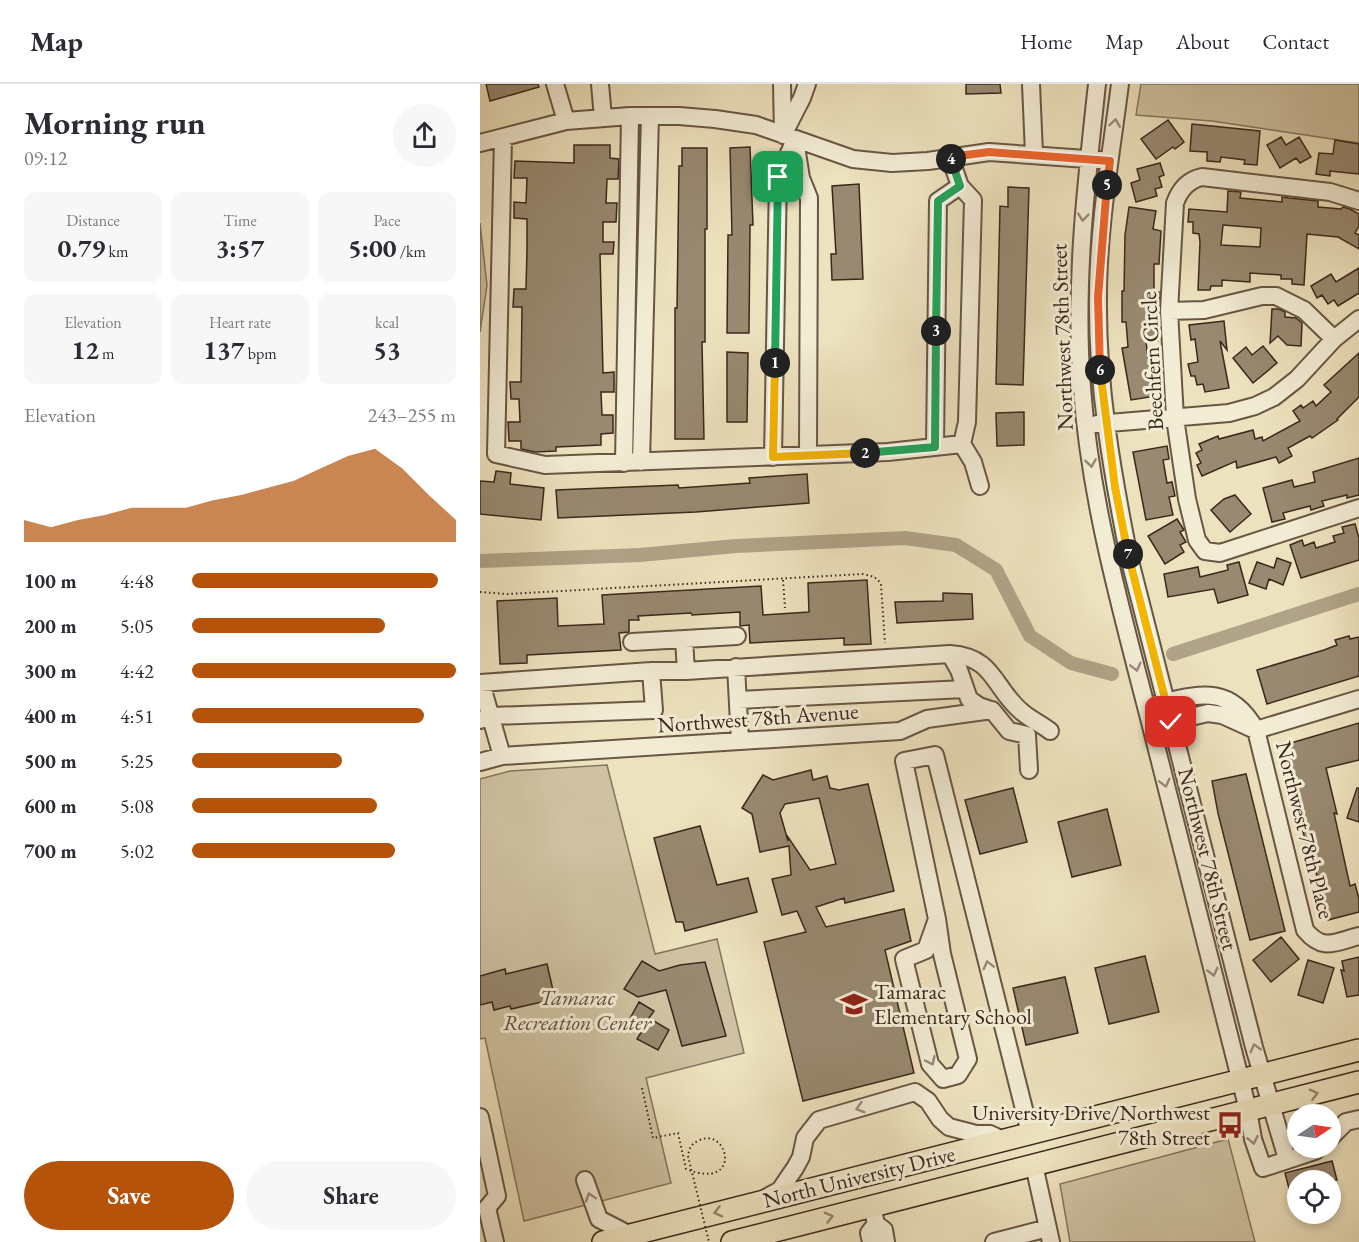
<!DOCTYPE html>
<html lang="en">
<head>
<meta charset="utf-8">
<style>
  :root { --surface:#fff; --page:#f7f7f7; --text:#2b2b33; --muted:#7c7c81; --line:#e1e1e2; --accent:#b45309 }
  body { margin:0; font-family:"EB Garamond",serif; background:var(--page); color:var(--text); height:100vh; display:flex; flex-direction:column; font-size:22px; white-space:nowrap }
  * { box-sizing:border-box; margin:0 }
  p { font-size:20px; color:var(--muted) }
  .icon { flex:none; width:33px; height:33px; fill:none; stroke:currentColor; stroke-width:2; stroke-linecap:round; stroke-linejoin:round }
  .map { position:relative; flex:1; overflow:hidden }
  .details { display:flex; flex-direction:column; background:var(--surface); width:480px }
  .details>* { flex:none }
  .needle { width:39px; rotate:77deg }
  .buttons { position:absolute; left:807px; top:1020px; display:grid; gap:12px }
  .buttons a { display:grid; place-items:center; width:54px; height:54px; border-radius:50%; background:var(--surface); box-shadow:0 3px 9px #0003; font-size:30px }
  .pin { position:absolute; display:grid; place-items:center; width:51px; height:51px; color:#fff; margin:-26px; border-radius:12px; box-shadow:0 3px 9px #0006 }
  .km { position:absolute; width:30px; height:30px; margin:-15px; border-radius:50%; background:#222; color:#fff; font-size:16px; line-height:30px; text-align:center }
  .round { display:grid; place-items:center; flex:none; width:63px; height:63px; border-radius:32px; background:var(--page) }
  .summary { display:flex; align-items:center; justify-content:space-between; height:102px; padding:0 24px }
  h1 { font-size:33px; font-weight:700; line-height:45px }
  .stats { display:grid; grid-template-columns:repeat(3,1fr); gap:9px; height:102px; padding:6px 24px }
  .stats div { display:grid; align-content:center; border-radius:12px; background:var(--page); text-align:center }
  .stats b { font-size:26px; font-weight:700 }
  .stats small { font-size:16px; font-weight:400 }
  .stats p { font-size:16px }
  .chart { height:168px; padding:12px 24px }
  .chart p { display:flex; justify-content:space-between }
  .chart svg { width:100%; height:108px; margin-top:6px; fill:var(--accent); opacity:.7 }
  .button { display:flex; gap:12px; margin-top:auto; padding:12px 24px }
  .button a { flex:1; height:69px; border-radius:36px; background:var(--accent); color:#fff; font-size:24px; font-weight:700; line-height:69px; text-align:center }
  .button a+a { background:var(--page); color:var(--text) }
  ul { padding:0 24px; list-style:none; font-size:20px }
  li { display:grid; grid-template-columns:96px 72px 1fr; align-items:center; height:45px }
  li i { height:15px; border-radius:8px; background:var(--accent) }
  header { display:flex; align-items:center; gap:36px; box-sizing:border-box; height:84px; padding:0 30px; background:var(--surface); border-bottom:2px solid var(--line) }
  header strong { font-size:28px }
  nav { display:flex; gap:33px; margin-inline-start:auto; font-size:21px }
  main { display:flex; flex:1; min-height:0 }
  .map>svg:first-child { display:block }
  .green { fill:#cfc2a2; stroke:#85755f; stroke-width:1.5 }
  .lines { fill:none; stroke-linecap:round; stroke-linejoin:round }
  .canal { stroke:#b0a387; stroke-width:14 }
  .building { fill:#988970; stroke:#3b281c; stroke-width:1.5; fill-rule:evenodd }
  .minor-casing { stroke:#685644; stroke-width:20 }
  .major-casing { stroke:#3b281c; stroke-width:24 }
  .path { stroke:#3b281c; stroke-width:2; stroke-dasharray:1.5 3; stroke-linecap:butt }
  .minor { stroke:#f3ecd5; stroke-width:16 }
  .major { stroke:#ede2be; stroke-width:21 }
  .path-bridge { stroke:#3b281c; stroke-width:2; stroke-dasharray:1.5 3; stroke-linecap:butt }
  .oneway { stroke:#978a78 }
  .oneway2 { stroke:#94856d }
  .split-1-casing { stroke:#fff; stroke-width:12 }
  .split-2-casing { stroke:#fff; stroke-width:12 }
  .split-3-casing { stroke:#fff; stroke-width:12 }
  .split-4-casing { stroke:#fff; stroke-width:12 }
  .split-5-casing { stroke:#fff; stroke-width:12 }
  .split-6-casing { stroke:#fff; stroke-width:12 }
  .split-7-casing { stroke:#fff; stroke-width:12 }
  .split-8-casing { stroke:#fff; stroke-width:12 }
  .split-1 { stroke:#22a559; stroke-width:8 }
  .split-2 { stroke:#f5b400; stroke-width:8 }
  .split-3 { stroke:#22a559; stroke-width:8 }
  .split-4 { stroke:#22a559; stroke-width:8 }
  .split-5 { stroke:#f0652b; stroke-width:8 }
  .split-6 { stroke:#f0652b; stroke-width:8 }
  .split-7 { stroke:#f5b400; stroke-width:8 }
  .split-8 { stroke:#f5b400; stroke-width:8 }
  .labels { text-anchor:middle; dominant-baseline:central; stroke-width:6; stroke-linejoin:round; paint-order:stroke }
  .street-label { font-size:22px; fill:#3b281c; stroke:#f3ecd5 }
  .poi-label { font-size:22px; fill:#3b281c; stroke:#f3ecd5; text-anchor:start }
  .park-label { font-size:22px; font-style:italic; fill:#604e3e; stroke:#f3ecd5 }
</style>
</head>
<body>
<header>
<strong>Map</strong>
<nav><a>Home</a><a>Map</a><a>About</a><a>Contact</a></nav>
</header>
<main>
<section class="details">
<div class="summary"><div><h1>Morning run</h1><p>09:12</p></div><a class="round"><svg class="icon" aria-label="share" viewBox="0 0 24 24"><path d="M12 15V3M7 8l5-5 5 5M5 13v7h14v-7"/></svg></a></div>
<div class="stats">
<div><p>Distance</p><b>0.79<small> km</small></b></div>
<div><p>Time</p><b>3:57</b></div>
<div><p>Pace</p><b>5:00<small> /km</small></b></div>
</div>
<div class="stats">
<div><p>Elevation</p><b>12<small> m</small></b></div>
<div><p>Heart rate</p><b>137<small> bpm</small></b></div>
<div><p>kcal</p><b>53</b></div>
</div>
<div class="chart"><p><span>Elevation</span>243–255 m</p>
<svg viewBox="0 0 160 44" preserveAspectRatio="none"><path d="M0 44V35L10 38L20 35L30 33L40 30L50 30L60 30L70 27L80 25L90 22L100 19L110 14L120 9L130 6L140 14L150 25L160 35V44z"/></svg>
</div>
<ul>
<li><b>100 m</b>4:48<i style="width:93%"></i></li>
<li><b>200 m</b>5:05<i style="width:73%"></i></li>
<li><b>300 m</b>4:42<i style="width:100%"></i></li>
<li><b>400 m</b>4:51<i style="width:88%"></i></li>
<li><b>500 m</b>5:25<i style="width:57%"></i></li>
<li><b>600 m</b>5:08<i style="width:70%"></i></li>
<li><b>700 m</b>5:02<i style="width:77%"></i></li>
</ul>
<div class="button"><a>Save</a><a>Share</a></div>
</section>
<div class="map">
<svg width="879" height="1158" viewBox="0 0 879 1158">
  <rect width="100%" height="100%" fill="#ede2be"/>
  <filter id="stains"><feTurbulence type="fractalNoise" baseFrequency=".00333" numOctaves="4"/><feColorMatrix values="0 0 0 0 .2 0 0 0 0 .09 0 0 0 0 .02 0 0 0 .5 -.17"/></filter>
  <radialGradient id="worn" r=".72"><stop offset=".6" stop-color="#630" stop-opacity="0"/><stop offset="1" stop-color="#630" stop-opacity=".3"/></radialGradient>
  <path class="green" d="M661,0H879V59L732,37L656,31Z
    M0,139L7,201L0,248Z
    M127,681L175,870L237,855L264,969L166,994L191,1099L44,1137L5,954L0,955V695L30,687Z
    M748,1055L775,1158H590L580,1100Z"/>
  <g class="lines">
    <path class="canal" d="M0,477L160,471L256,462L425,454L476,461L516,486L550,552L591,579L632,590
      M693,570L879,510"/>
  </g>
  <path class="building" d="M6,0H58L59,3L10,17Z
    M486,0H520L521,9L486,10Z
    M688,36L704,58L695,65L693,63L676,75L661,55Z
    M712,40L780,47L777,81L764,80L765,76L741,73L740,78L727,77V68L710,67Z
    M801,53L806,61L819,53L831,73L820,79L816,74L800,84L787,61Z
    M855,56L879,60V90L850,87V92L836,90L839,69L853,70Z
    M94,61H130V74L139,75L138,95H127L126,119H137L136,138H123V158H134L133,170H120L123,289L134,288V308H121L122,331H133V349L121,350V361L76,363V367L55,368L41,365V357H29L28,338H40L39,315H31L30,298H41L42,223H33L34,205H46L47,164V135L34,134V118L46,119L47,94H34L35,77L94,79Z
    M270,63L273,141H270L269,249H247L248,151H252L250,64Z
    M202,64H227V145H225V258H222L224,355H195V224H197L199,82H202Z
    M680,79L684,91L679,93L682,103L675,105L677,112L656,118L651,99L660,96L657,85Z
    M379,100L383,195L352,196L351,170H356L352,102Z
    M528,103L549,104L543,301L516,300L520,122L528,123Z
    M748,107L761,108L760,114L802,118V113L809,114L838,117V123L861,125L863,123L870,125L879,130V142L875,149L879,151V165L858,153L827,150L824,201L812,200V195H801V191L770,189V198L742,196V202H731L730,206H718L720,158L719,150L713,149V138H708L709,125L747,128ZM743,141L781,144L780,163L741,161Z
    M649,123L676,127L673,145L681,147L679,180H674V208H679V221H673V246H677L678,257L666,258L669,282L678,280L681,294L675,295L677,305L669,307L670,313L651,316L642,264L648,263L646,238H642V207H644L645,151Z
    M879,184V209L858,222L854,216L848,220L842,211L837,214L831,202L851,190L856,198Z
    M792,225H799L805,228V233L816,234L822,239L821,262L807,261L798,252L790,259Z
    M744,237L747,266L740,257L749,304L725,308L723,300L717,301L715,292H711L708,280L718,278L715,255L711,256L709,241Z
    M783,262L797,279L773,299L753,274L766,263L772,271Z
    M247,268L268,269L267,338H247Z
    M879,269V313L857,335L858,336L832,354L830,352L808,364L812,372L799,379L796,373L757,384L756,377L722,392L717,381L721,379L716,369L722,366L719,360L738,352L739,355L773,346L775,355L782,353L783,357L820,337L813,327L821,321L823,324L833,317L836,322L851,308L844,301Z
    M544,328V361L517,362L516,329Z
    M687,362L689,375L683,376L687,399L692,398L695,412L689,413L693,431L666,436L653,368Z
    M879,374V411L867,414V411L842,417L844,422L831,426L830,422L803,429L805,435L792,438L783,404L812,396L814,403L835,398L833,388Z
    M16,387L31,389L30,400L64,404L61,436L0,430V397L14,398Z
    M327,390L329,419L216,428L78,434L76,406L198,401L199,404L270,399L269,394Z
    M755,411L771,430L750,448L731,426L744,415Z
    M697,435L704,446L700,448L706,458L700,461L704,468L685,480L668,452Z
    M875,440L879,454V476L821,494L810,461L822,456L824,462L834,458L836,464L855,458L853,452L864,449L862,443Z
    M797,474L811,479L803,501L789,495L786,505L769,499L777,478L794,484Z
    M759,478L768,511L738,519L734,505L688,513L684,490L718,483L720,493L748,486L747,481Z
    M387,496L391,560L364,561V554L270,559L269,541L260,542V528L212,531L211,529L158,532L159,536H149V548L139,549L141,566L47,571V579L20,580L17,517L77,514L78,542L124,540L122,511L281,502L283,531L329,528L328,499Z
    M463,509L492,510L493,535L417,539L415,518L463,517Z
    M869,552L870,555L879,553V592L787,620L777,586L844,566L857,561L855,556Z
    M879,639V676L846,684L857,730L854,729L870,802L875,800L879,815V828L848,836L831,768L828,769L822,743H823L815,710H817L804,661Z
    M331,686L333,696L347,692L350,704L359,706L388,700L414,807L365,819L364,814L336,823L346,843L424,825L431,857L405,866L434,989L323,1017L284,858L326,848L317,827L302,831L292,795L311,791L309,762L280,768L272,730L262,724L283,691L293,696ZM339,714L356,780L330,786L308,753V757L300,729L305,720Z
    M766,690L805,847L770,856L738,729L732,697Z
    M533,704L547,758L500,770L485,716Z
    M877,704H879V738L867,734Z
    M627,725L641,781L592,793L578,738Z
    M220,742L237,801L268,794L277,828L205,847L203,838H196L174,754Z
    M801,853L819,875L791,898L773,876Z
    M665,872L679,928L629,940L615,884Z
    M879,873V911L867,913L861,886L864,887L862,877Z
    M828,876L854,884L843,919L818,911Z
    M162,877L179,887L200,881L225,878L246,952L202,962L186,906L158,913L144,905Z
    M67,880L75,915L31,925L30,922L14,926L12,918L0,921V892L25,885L26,890Z
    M585,893L598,949L546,961L533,904Z
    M159,918L174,927L169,934L189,946L178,966L157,955L162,947L148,938Z
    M852,1077L857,1096H818V1124H814L805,1089Z"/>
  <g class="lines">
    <defs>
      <path id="minor" d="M75,0L86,37
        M120,0L123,34
        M302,0L303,50
        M551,0L554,70
        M617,0C606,101 594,202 602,304C610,416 641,525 669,634C702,765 734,896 768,1026L773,1055L783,1084L835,1067L839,1064
        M640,0C631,71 618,143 618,214C617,302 632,388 649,473L774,963L807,1075
        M303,51L322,14L327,0
        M23,54L16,370L65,381L408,368L482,360L493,378L500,402
        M315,56L321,94L329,114L328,371
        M0,59L86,37L150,32H199L235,35L276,41L373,75L412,79L448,77L509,68L620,76
        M470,73L480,102L493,116L487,338L482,360
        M879,117L850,108L722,93C708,96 700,105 695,119L689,227L695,334L707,415L717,456L725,467L740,469L879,424
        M689,227L724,226L782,212H796L824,226L854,255
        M617,340L749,329L775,322L794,313L817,295L854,255L879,235
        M455,363L458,117L480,102
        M293,373L298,93L315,56
        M161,378L170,32
        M144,379L150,32
        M204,555L206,587
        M152,558L257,552
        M470,570L479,586L489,615L499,622L511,626
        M256,583L260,657
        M0,599L171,587H206L470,570C515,573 513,604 542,628C550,635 561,640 570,647
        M1,599L22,672
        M258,616L485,605
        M676,620C720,610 750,600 776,646L825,846C843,868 855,858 879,852
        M0,636L12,632L174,626L171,587
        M680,640L728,629L742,631L775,646
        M776,646L879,615
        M0,678L22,672L420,647L447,635L512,626L529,647L547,651L549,686
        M457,835L446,866L424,875L450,980L463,995L478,991L488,975L462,870L457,835L424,677L455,671L550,1049
        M0,1033L17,1112L7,1124L15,1158
        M850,1054L866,1038L879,1035
        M554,1081L571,1158
        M105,1096L119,1135L150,1151
        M287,1113L300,1106L315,1084L321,1073L325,1054L339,1036L435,1008L448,1017L460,1035L469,1043L496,1050H510L523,1056
        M392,1122L396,1140L404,1146L406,1158
        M391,1158L389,1149L396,1140
        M514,1158L568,1144"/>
      <path id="major" d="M123,1158L879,966
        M252,1158L879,998"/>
    </defs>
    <use href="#minor" class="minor-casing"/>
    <use href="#major" class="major-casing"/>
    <path class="path" d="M303,496L305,524
      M0,508L27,510L383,490C391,492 398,493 401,501L405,559
      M162,1004L173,1054L198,1049L206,1085C264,1108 248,1040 218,1057C211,1060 209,1065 208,1072"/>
    <use href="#minor" class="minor"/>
    <use href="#major" class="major"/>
    <path class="path-bridge" d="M208,1072L229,1158"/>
  </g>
  <defs><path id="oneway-chevron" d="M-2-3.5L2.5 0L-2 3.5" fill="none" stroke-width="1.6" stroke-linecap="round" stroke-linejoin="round" transform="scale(1.5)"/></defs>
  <g class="oneway">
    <use href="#oneway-chevron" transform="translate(635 39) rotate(-82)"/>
    <use href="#oneway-chevron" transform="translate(603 133) rotate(96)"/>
    <use href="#oneway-chevron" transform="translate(611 379) rotate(81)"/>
    <use href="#oneway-chevron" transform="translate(656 583) rotate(76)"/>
    <use href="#oneway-chevron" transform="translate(685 699) rotate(76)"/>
    <use href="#oneway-chevron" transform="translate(508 881) rotate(-104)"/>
    <use href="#oneway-chevron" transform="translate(733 888) rotate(76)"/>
    <use href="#oneway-chevron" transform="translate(775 964) rotate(-105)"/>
    <use href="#oneway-chevron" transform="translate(451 977) rotate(65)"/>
    <use href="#oneway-chevron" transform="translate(380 1024) rotate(164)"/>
    <use href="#oneway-chevron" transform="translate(773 1056) rotate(78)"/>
    <use href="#oneway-chevron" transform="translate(110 1113) rotate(-108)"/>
  </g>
  <g class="oneway2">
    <use href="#oneway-chevron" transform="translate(834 1010) rotate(-14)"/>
    <use href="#oneway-chevron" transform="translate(238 1128) rotate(166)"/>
    <use href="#oneway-chevron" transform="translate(349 1133) rotate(-14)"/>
  </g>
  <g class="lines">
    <defs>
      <path id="split-1" d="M295,279L298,93"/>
      <path id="split-2" d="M295,279L293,373L385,369"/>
      <path id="split-3" d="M385,369L455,363L456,247"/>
      <path id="split-4" d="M456,247L458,117L480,102L471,75"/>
      <path id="split-5" d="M471,75L470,73L509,68L630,77L627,101"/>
      <path id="split-6" d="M620,286L618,213L627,101"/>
      <path id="split-7" d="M620,286L635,403L648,470"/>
      <path id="split-8" d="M648,470L691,638"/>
    </defs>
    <use href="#split-1" class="split-1-casing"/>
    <use href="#split-2" class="split-2-casing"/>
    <use href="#split-3" class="split-3-casing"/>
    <use href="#split-4" class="split-4-casing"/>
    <use href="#split-5" class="split-5-casing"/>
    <use href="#split-6" class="split-6-casing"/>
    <use href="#split-7" class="split-7-casing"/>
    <use href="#split-8" class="split-8-casing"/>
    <use href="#split-1" class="split-1"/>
    <use href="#split-2" class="split-2"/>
    <use href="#split-3" class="split-3"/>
    <use href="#split-4" class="split-4"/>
    <use href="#split-5" class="split-5"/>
    <use href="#split-6" class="split-6"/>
    <use href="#split-7" class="split-7"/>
    <use href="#split-8" class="split-8"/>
  </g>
  <defs>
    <symbol id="school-bare" viewBox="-9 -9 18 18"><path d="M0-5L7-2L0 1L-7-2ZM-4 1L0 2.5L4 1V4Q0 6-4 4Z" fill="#8f2418" stroke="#f3ecd5" stroke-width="2.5" paint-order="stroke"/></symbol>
    <symbol id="bus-bare" viewBox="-9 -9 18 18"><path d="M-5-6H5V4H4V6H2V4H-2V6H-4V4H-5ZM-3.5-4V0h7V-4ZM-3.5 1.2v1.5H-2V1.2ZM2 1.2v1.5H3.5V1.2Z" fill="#8f2418" stroke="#f3ecd5" stroke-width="2.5" paint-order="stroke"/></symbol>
  </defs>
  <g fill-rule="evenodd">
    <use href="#school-bare" x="355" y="901" width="38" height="38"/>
    <use href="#bus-bare" x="731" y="1022" width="38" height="38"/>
  </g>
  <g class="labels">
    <g class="street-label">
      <text transform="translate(582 253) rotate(-92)">Northwest 78th Street</text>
      <text transform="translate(672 277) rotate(-93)">Beechfern Circle</text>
      <text transform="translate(278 634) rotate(-4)">Northwest 78th Avenue</text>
      <text transform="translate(825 746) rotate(76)">Northwest 78th Place</text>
      <text transform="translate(728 775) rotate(76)">Northwest 78th Street</text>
      <text transform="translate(379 1093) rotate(-14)">North University Drive</text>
    </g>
    <g class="poi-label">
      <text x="394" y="907">Tamarac<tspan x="394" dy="25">Elementary School</tspan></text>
      <text x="730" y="1028" text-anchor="end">University Drive/Northwest<tspan x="730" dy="25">78th Street</tspan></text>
    </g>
    <g class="park-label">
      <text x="97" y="913">Tamarac<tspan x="97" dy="25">Recreation Center</tspan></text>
    </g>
  </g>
  <rect width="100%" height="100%" filter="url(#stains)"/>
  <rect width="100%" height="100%" fill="url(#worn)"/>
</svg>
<div class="buttons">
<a><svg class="needle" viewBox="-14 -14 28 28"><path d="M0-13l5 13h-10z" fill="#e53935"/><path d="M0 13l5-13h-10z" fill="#7c7c81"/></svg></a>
<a><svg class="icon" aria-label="locate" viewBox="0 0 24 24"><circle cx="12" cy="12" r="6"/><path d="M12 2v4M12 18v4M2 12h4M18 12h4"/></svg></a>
</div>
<div class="pin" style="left:298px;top:93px;background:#1e9e55"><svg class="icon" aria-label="arrive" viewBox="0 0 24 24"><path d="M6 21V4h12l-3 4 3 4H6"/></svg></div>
<div class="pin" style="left:691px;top:638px;background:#d93025"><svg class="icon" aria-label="check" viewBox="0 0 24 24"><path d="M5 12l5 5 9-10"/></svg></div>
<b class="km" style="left:295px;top:279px">1</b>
<b class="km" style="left:385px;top:369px">2</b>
<b class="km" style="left:456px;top:247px">3</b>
<b class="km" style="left:471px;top:75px">4</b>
<b class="km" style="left:627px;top:101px">5</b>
<b class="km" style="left:620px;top:286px">6</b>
<b class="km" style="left:648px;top:470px">7</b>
</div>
</main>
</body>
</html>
